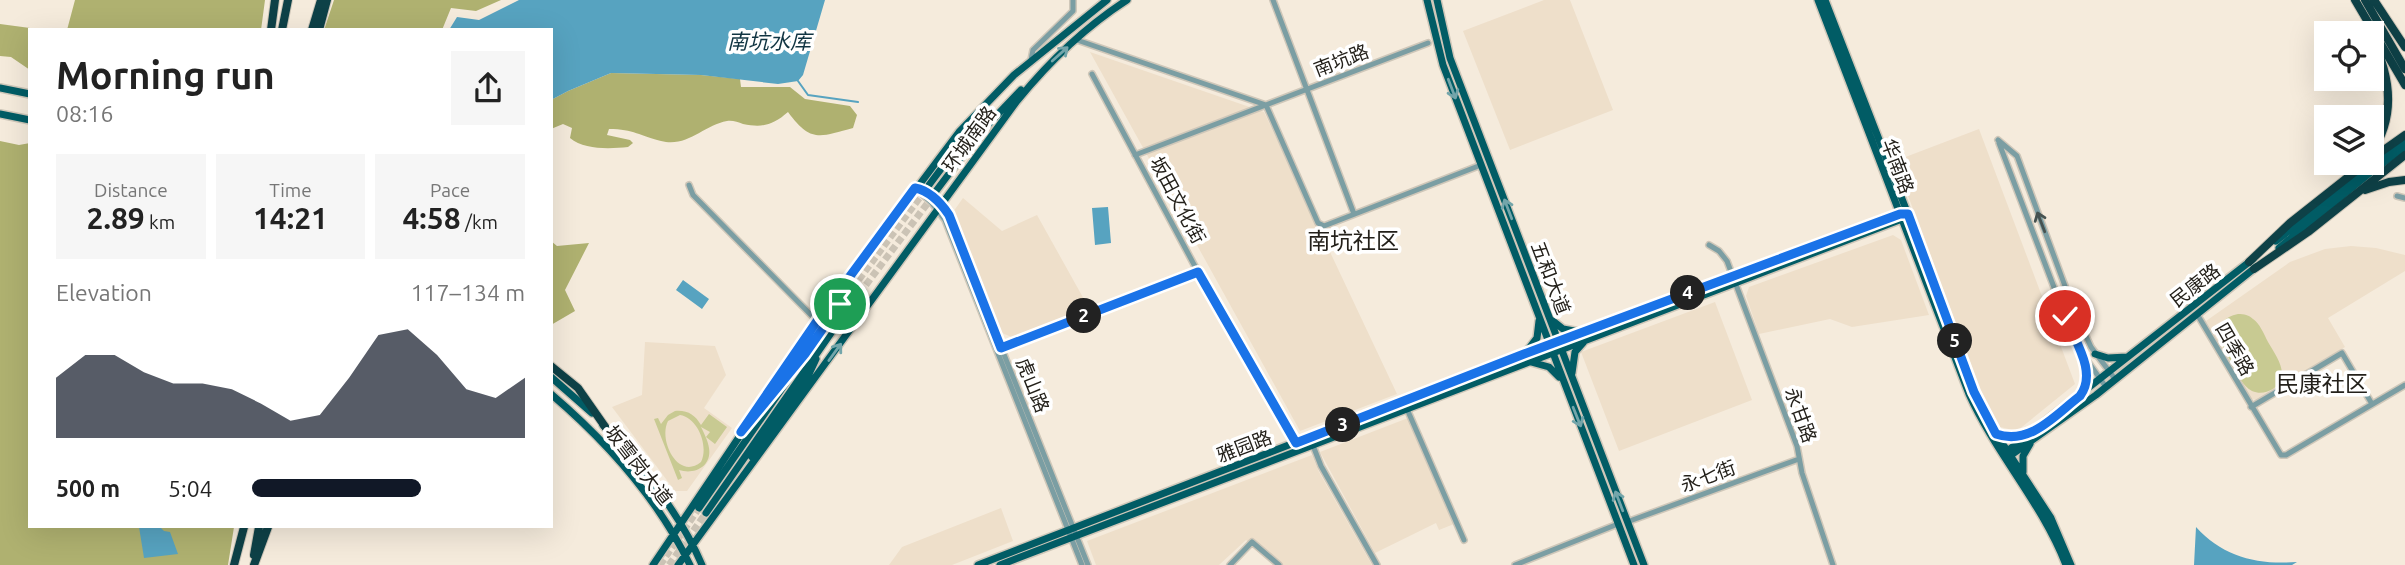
<!DOCTYPE html>
<html lang="en">
<head>
<meta charset="utf-8">
<style>
  :root { --surface:#fff; --page:#f6f6f6; --text:#222; --muted:#767676; --accent:#111827 }
  body { margin:0; font-family:Ubuntu,"Noto Sans SC",sans-serif; background:var(--page); color:var(--text); height:100vh; display:flex; flex-direction:column; font-size:26px; white-space:nowrap }
  * { box-sizing:border-box; margin:0 }
  p { font-size:23px; color:var(--muted) }
  .icon { flex:none; width:38px; height:38px; fill:none; stroke:currentColor; stroke-width:2; stroke-linecap:round; stroke-linejoin:round }
  .map { position:relative; flex:1; overflow:hidden }
  .panel { position:absolute; left:28px; top:28px; width:525px; height:500px; display:flex; flex-direction:column; background:var(--surface); border-radius:0px; box-shadow:0 7px 28px #0002 }
  .panel>* { flex:none }
  .controls { position:absolute; left:2314px; top:21px; display:grid; gap:14px }
  .controls a { display:grid; place-items:center; width:70px; height:70px; border-radius:0px; background:var(--surface); box-shadow:0 7px 28px #0002; font-size:35px }
  .pin { position:absolute; display:grid; place-items:center; width:60px; height:60px; color:#fff; margin:-30px; border:4px solid #fff; border-radius:50%; box-shadow:0 2px 7px #0007 }
  .km { position:absolute; width:35px; height:35px; margin:-18px; border-radius:50%; background:#222; color:#fff; font-size:19px; line-height:35px; text-align:center }
  .round { display:grid; place-items:center; flex:none; width:74px; height:74px; border-radius:0px; background:var(--page) }
  .summary { display:flex; align-items:center; justify-content:space-between; height:119px; padding:0 28px }
  h1 { font-size:38px; font-weight:600; line-height:52px }
  .metrics { display:grid; grid-template-columns:repeat(3,1fr); gap:10px; height:119px; padding:7px 28px }
  .metrics div { display:grid; align-content:center; border-radius:0px; background:var(--page); text-align:center }
  .metrics b { font-size:30px; font-weight:600 }
  .metrics small { font-size:19px; font-weight:400 }
  .metrics p { font-size:19px }
  .chart { height:196px; padding:14px 28px }
  .chart p { display:flex; justify-content:space-between }
  .chart svg { width:100%; height:126px; margin-top:7px; fill:var(--accent); opacity:.7 }
  ul { padding:0 28px; list-style:none; font-size:23px }
  li { display:grid; grid-template-columns:112px 84px 1fr; align-items:center; height:52px }
  li i { height:18px; border-radius:9px; background:var(--accent) }
  .map>svg:first-child { display:block }
  .built { fill:#eedfca }
  .green { fill:#c8ca92; fill-rule:evenodd }
  .forest { fill:#afb170 }
  .water { fill:#57a3c0 }
  .lines { fill:none; stroke-linecap:round; stroke-linejoin:round }
  .stream { stroke:#57a3c0; stroke-width:2 }
  .minor-tunnel { stroke:#cbc3b5; stroke-width:5; stroke-dasharray:5 2.5; stroke-linecap:butt }
  .major-tunnel { stroke:#cbc3b5; stroke-width:7; stroke-dasharray:7 3.5; stroke-linecap:butt }
  .minor-casing { stroke:#cfc7b9; stroke-width:8 }
  .major-casing { stroke:#cfc7b9; stroke-width:10 }
  .highway-casing { stroke:#cfc7b9; stroke-width:10 }
  .minor { stroke:#7b9ea3; stroke-width:5 }
  .major { stroke:#015c65; stroke-width:7 }
  .highway { stroke:#0e4147; stroke-width:8 }
  .oneway { stroke:#73a5aa }
  .oneway2 { stroke:#475351 }
  .route-casing { stroke:#fff; stroke-width:14 }
  .route { stroke:#1a73e8; stroke-width:9 }
  .labels { text-anchor:middle; dominant-baseline:central; stroke-width:7; stroke-linejoin:round; paint-order:stroke }
  .street-label { font-size:19px; fill:#24211b; stroke:#fff }
  .water-label { font-size:21px; font-style:italic; fill:#103442; stroke:#fff }
  .quarter-label { font-size:23px; fill:#24211b; stroke:#fff }
</style>
</head>
<body>
<div class="map">
<svg width="2405" height="565" viewBox="0 0 2405 565">
  <rect width="100%" height="100%" fill="#f5ebdc"/>
  <path class="built" d="M1544,0H1570L1613,110L1510,150L1463,31Z
    M1090,52L1264,112L1397,394L1300,431Z
    M1979,129L2075,384L2017,431L2000,427L1985,401L1895,161Z
    M963,198L1002,231L1037,215L1090,310L1014,338L1002,333L953,212Z
    M1893,235L1901,240L1929,315L1852,327L1830,319L1759,334L1746,296L1749,287Z
    M2351,246L2376,248L2405,255V271L2328,318L2345,347L2256,400L2251,399L2206,321L2290,262L2325,249Z
    M1715,302L1752,400L1619,451L1581,352Z
    M645,342L715,346L726,375L704,408L732,428L687,491H675L612,407L642,395Z
    M1408,418L1454,524L1439,530L1436,523L1375,553L1320,452Z
    M1312,455L1319,472L1372,565H1276L1246,540L1219,565H1096L1087,541Z
    M1001,508L1013,541L952,565H889L902,547Z"/>
  <path class="green" d="M2238,314C2244,314 2249,315 2253,319C2260,324 2264,334 2268,342C2276,356 2292,376 2273,389C2266,393 2259,394 2252,391C2242,386 2238,374 2233,365C2222,347 2206,321 2238,314Z
    M675,411C688,410 695,415 701,425L709,414L727,427L715,444L706,437L710,432L701,427C704,433 708,441 709,448C712,467 694,475 679,470L682,478L678,480L654,419L658,418L661,424L668,415ZM680,415C698,418 709,446 701,462C678,481 658,440 668,421Z"/>
  <path class="forest" d="M75,0H265L261,30H67Z
    M334,0H501L476,11L451,8L442,30H324Z
    M0,24L45,30H30V70L11,57L0,56Z
    M611,73L701,75L740,79L741,87H790L805,99L850,106L857,115L853,128C819,137 811,143 788,112C773,125 763,128 743,124C738,122 732,120 727,121C704,125 687,148 661,141C640,136 634,129 609,129L607,135L630,140L633,143L628,147C610,149 584,150 570,138L572,128L563,124L551,129V100L568,91Z
    M0,141L19,145L30,143V527H234L228,565H0Z
    M551,241L557,246L589,243L565,290L575,311L551,325Z"/>
  <path class="water" d="M519,0H825L803,75L798,81L778,84L701,75L611,73L568,91L551,100V30H449L457,17L479,20Z
    M1108,207L1111,243L1095,245L1092,208Z
    M683,280L709,299L702,309L676,290Z
    M139,527H160L164,531L170,532L178,554L144,558Z
    M2196,527C2223,557 2257,565 2297,562L2292,565H2194Z"/>
  <g class="lines">
    <path class="stream" d="M798,81L808,95L858,102"/>
    <path class="minor-tunnel" d="M2065,286L2075,312
      M2055,290L2065,316"/>
    <path class="major-tunnel" d="M840,305L929,185
      M847,310L933,196
      M660,565L699,508
      M669,565L706,513"/>
    <defs>
      <path id="minor" d="M1273,0L1354,214
        M1077,40L1266,105L1318,223L1324,226L1481,165
        M1031,60L1033,50L1073,11V0
        M1092,74L1198,272L1297,444
        M1998,140L2017,156L2065,286
        M1999,143L2055,290
        M1135,155L1428,43
        M689,185L693,195L817,321
        M915,188L931,202L945,220L1082,565
        M916,188C932,191 943,205 950,219L1088,565
        M2397,196L2405,198
        M1709,245L1719,251L1727,261L1797,446L1802,473L1833,565
        M2075,312L2091,347L2115,379
        M2197,314L2281,455H2286L2405,385
        M2065,316L2081,352L2106,387
        M999,349L1198,272
        M2251,407L2342,353L2372,404
        M1407,409L1464,540
        M1310,438L1321,466L1377,565
        M1627,522L1799,459
        M1230,565L1252,542L1279,565
        M1515,565L1618,524"/>
      <path id="major" d="M1427,0L1443,65L1634,565
        M1437,0L1450,58L1644,565
        M1818,0L1969,394C1996,454 2042,503 2066,565
        M1825,0L1916,235L1974,392L1991,426L2051,518L2071,565
        M0,88L30,94
        M0,114L30,120
        M929,185L985,110
        M936,191L979,134L1021,90
        M2276,241L2405,140
        M2279,248L2371,172L2405,147
        M1553,321L1563,329L1580,332
        M1527,351L1537,338L1539,321
        M2081,352L2088,373L2084,391
        M2095,354L2108,358L2127,357
        M1531,362L1549,367L1559,377
        M1572,373L1575,352L1583,343
        M551,377L592,413
        M551,394C606,441 658,499 690,565
        M603,425C641,466 680,513 702,565
        M1997,434L2013,438L2026,436
        M2006,452L2253,259
        M752,457L809,374L816,359
        M2007,458L2096,395L2256,267
        M2023,472V456L2030,444
        M699,508L840,305
        M706,513L847,310
        M653,565L817,321L959,132L1014,75L1107,0
        M678,565L1017,101C1048,63 1085,27 1127,0
        M978,565L1524,354L1888,218L1908,214
        M1000,565L1902,219L1907,215"/>
      <path id="highway" d="M2355,0L2405,85
        M2365,0L2405,69
        M2374,0L2405,47
        M271,30L275,0
        M282,30L288,0
        M312,30L321,0
        M319,30L327,0
        M2371,36C2390,74 2397,116 2371,153
        M2371,159L2405,135
        M2365,190L2389,182L2405,180
        M2249,262L2290,223L2366,163
        M2254,269L2308,232L2405,155
        M551,366L578,388L606,428
        M254,555L259,527
        M234,565L244,527
        M254,565L268,527"/>
    </defs>
    <use href="#minor" class="minor-casing"/>
    <use href="#major" class="major-casing"/>
    <use href="#highway" class="highway-casing"/>
    <use href="#minor" class="minor"/>
    <use href="#major" class="major"/>
    <use href="#highway" class="highway"/>
  </g>
  <defs><path id="oneway-shaft" d="M-6 0H5M1.5-3L5.5 0L1.5 3" fill="none" stroke-width="1.6" stroke-linecap="round" stroke-linejoin="round" transform="scale(1.75)"/></defs>
  <g class="oneway">
    <use href="#oneway-shaft" transform="translate(1060 54) rotate(-42)"/>
    <use href="#oneway-shaft" transform="translate(1452 89) rotate(69)"/>
    <use href="#oneway-shaft" transform="translate(1508 209) rotate(-111)"/>
    <use href="#oneway-shaft" transform="translate(835 352) rotate(-54)"/>
    <use href="#oneway-shaft" transform="translate(1577 417) rotate(68)"/>
    <use href="#oneway-shaft" transform="translate(1619 501) rotate(-111)"/>
  </g>
  <use class="oneway2" href="#oneway-shaft" transform="translate(2041 222) rotate(-111)"/>
  <g class="lines">
    <defs>
      <path id="route" d="M840,304L805,354L741,432L817,321L915,188C930,191 941,203 949,215L1001,348L1198,272L1296,443L1524,354L1900,214H1908L1974,392L1996,434C2030,446 2055,415 2080,396C2098,372 2074,340 2065,316"/>
    </defs>
    <use href="#route" class="route-casing"/>
    <use href="#route" class="route"/>
  </g>
  <g class="labels">
    <g class="street-label">
      <text transform="translate(1341 60) rotate(-21)">南坑路</text>
      <text transform="translate(969 139) rotate(-54)">环城南路</text>
      <text transform="translate(1898 166) rotate(69)">华南路</text>
      <text transform="translate(1178 200) rotate(62)">坂田文化街</text>
      <text transform="translate(1551 278) rotate(69)">五和大道</text>
      <text transform="translate(2195 285) rotate(-38)">民康路</text>
      <text transform="translate(2235 349) rotate(60)">四季路</text>
      <text transform="translate(1033 385) rotate(68)">虎山路</text>
      <text transform="translate(1801 415) rotate(70)">永甘路</text>
      <text transform="translate(1244 446) rotate(-21)">雅园路</text>
      <text transform="translate(639 465) rotate(52)">坂雪岗大道</text>
      <text transform="translate(1708 476) rotate(-20)">永七街</text>
    </g>
    <g class="water-label">
      <text x="769" y="41">南坑水库</text>
    </g>
    <g class="quarter-label">
      <text x="1353" y="240">南坑社区</text>
      <text x="2322" y="383">民康社区</text>
    </g>
  </g>
</svg>
<div class="controls">
<a><svg class="icon" aria-label="locate" viewBox="0 0 24 24"><circle cx="12" cy="12" r="6"/><path d="M12 2v4M12 18v4M2 12h4M18 12h4"/></svg></a>
<a><svg class="icon" aria-label="layers" viewBox="0 0 24 24"><path d="M12 4l9 5-9 5-9-5zM3 14l9 5 9-5"/></svg></a>
</div>
<div class="pin" style="left:840px;top:304px;background:#1e9e55"><svg class="icon" aria-label="arrive" viewBox="0 0 24 24"><path d="M6 21V4h12l-3 4 3 4H6"/></svg></div>
<div class="pin" style="left:2065px;top:316px;background:#d93025"><svg class="icon" aria-label="check" viewBox="0 0 24 24"><path d="M5 12l5 5 9-10"/></svg></div>
<b class="km" style="left:1084px;top:316px">2</b>
<b class="km" style="left:1343px;top:425px">3</b>
<b class="km" style="left:1688px;top:293px">4</b>
<b class="km" style="left:1955px;top:341px">5</b>
<section class="panel">
<div class="summary"><div><h1>Morning run</h1><p>08:16</p></div><a class="round"><svg class="icon" aria-label="share" viewBox="0 0 24 24"><path d="M12 15V3M7 8l5-5 5 5M5 13v7h14v-7"/></svg></a></div>
<div class="metrics">
<div><p>Distance</p><b>2.89<small> km</small></b></div>
<div><p>Time</p><b>14:21</b></div>
<div><p>Pace</p><b>4:58<small> /km</small></b></div>
</div>
<div class="chart"><p><span>Elevation</span>117–134 m</p>
<svg viewBox="0 0 160 44" preserveAspectRatio="none"><path d="M0 44V23L10 15L20 15L30 21L40 25L50 25L60 27L70 32L80 38L90 36L100 23L110 8L120 6L130 15L140 27L150 30L160 23V44z"/></svg>
</div>
<ul>
<li><b>500 m</b>5:04<i style="width:62%"></i></li>
</ul>
</section>
</div>
</body>
</html>
